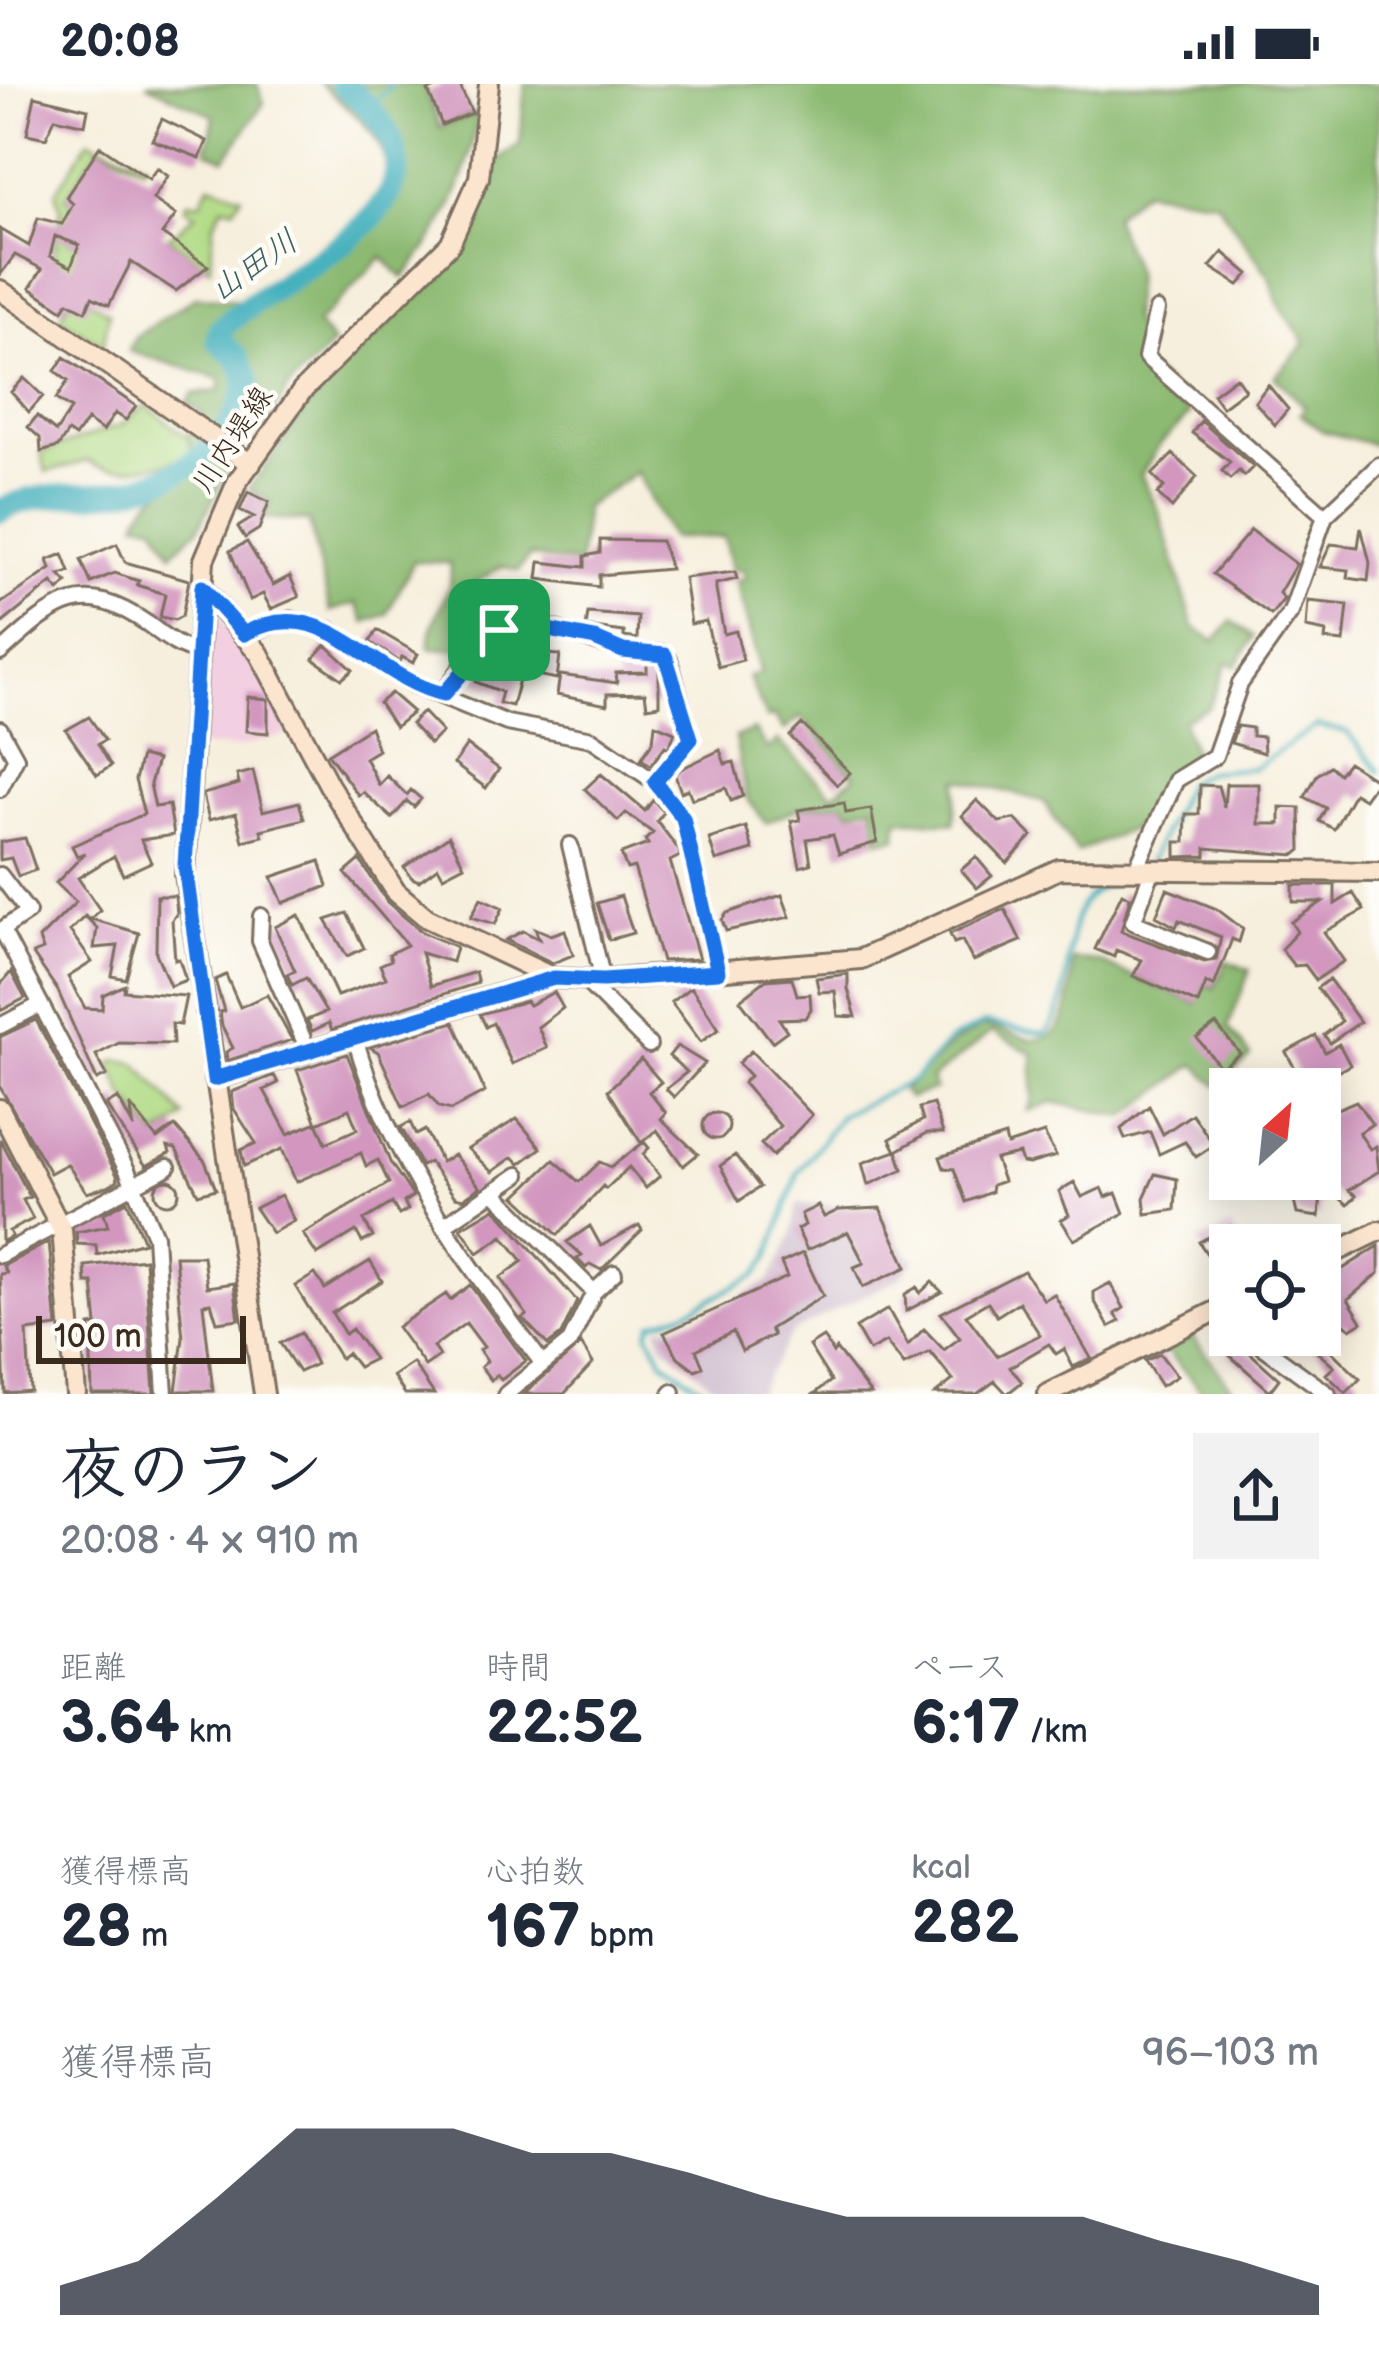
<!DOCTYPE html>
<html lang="ja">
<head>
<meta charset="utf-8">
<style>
  :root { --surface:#fff; --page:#f2f2f3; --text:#1f2937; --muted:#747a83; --accent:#111827 }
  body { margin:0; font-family:"Balsamiq Sans","Klee One",sans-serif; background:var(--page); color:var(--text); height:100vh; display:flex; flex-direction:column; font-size:45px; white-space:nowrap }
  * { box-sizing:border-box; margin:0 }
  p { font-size:39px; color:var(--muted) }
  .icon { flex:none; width:66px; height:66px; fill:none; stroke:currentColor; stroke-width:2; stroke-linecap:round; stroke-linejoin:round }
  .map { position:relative; height:1310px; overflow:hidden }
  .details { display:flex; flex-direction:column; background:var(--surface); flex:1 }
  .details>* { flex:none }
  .needle { width:78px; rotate:27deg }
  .fabs { position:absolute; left:1209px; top:984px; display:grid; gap:24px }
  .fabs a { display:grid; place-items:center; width:132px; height:132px; border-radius:0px; background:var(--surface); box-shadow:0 6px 30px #0003; font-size:60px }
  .scale { position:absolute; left:36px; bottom:30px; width:210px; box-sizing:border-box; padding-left:12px; border:6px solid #3b2a1e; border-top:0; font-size:33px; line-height:42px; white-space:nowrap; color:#3b2a1e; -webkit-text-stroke:9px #fdfcf7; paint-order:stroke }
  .pin { position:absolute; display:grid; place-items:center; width:102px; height:102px; color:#fff; margin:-51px; border-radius:24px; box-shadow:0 6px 18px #0006 }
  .round { display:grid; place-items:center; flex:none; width:126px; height:126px; border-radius:0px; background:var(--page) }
  .overview { display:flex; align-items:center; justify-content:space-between; height:204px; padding:0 60px }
  h1 { font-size:66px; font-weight:800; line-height:90px }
  .stats { display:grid; grid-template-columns:repeat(3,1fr); gap:18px; height:204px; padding:12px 60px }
  .stats div { display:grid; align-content:center }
  .stats b { font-size:60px; font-weight:800 }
  .stats small { font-size:33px; font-weight:400 }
  .stats p { font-size:33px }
  .chart { height:336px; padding:24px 60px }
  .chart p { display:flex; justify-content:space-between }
  .chart svg { width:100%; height:216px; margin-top:12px; fill:var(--accent); opacity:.7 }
  .status { display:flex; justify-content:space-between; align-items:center; height:84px; padding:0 60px; background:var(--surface); direction:ltr }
  .status svg { height:33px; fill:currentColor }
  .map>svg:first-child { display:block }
  .built { fill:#f2cfe1 }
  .industrial { fill:#cfbdcf }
  .green { fill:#b0da84; stroke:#768251; stroke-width:3 }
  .forest { fill:#8cba72; stroke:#647248; stroke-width:3 }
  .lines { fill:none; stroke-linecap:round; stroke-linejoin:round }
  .stream { stroke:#3eadbb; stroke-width:4.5 }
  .river { stroke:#3eadbb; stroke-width:24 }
  .building { fill:#d296bf; fill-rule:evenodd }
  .street-casing { stroke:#7d6f61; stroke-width:20 }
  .secondary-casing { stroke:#7d6f61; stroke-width:24 }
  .street { stroke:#fff; stroke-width:14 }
  .secondary { stroke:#fce5cf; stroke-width:18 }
  .route-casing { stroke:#fff; stroke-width:24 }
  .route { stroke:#1a73e8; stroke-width:15 }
  .labels { text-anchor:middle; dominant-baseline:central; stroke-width:9; stroke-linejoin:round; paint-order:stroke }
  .street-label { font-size:30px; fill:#3b2a1e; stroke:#fdfcf7 }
  .water-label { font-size:33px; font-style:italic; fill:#3c5e5d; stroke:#fdfcf7 }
</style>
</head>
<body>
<div class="status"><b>20:08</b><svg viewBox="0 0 49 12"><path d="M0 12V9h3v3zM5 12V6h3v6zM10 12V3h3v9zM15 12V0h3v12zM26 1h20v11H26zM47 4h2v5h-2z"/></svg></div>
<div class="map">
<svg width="1379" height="1310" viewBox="0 0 1379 1310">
  <rect width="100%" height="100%" fill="#fdfcf7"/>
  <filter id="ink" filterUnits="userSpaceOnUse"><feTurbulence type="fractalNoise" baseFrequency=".00833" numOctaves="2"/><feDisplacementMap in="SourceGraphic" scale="24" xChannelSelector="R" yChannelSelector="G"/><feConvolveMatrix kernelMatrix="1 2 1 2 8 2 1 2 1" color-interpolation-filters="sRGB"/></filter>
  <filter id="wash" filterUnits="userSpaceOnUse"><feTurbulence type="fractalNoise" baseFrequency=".004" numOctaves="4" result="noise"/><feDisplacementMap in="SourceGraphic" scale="48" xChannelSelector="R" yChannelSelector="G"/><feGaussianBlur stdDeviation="2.7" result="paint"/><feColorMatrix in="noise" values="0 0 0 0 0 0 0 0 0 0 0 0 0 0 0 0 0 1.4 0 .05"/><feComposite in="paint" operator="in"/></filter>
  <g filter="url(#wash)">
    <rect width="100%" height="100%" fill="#f7efdd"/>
    <path class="built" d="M216,528L251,571L294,649L237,664L199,662L208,531Z"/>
    <path class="industrial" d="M797,1120L882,1123L907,1170L916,1176L898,1195L792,1248L757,1309L723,1310L662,1260L658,1243L696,1236L770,1196L792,1150Z"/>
    <path class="green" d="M89,56L146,79L143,83L100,62L66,113L73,120L64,155L79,161L85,213L109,229L103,262L60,233L74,210L54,174L61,125L56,108Z
      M210,100L242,111L234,124L223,122L214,139L210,184L168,154L196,130L185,124L188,117L200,119Z
      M146,321L187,353L193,370C169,381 109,392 88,377L46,388L41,369L123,340Z
      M118,976L136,979L185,1033L157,1053L124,1011L111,980Z"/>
    <path class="forest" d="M146,0H257L264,19L225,75L207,67L214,32Z
      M321,0H422L440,43L477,29C469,96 446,143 403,194L382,173L317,240L333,260L289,303L261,349L237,352L221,375L226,390L198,445L172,469L155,440L137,438C147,411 173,398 198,384L187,353L203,329L187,320L193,310L219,307L221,295L129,267L135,253L195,213L238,217L364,134C416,73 365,40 321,0Z
      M525,0H1379V362L1322,347L1300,330L1305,323L1275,293L1305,259L1277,217L1271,195L1216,117L1143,106L1113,132L1135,188L1131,234L1137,246L1139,278L1168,302L1164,307L1190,330L1160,360L1141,391L1159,428L1194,543L1215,557L1232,537L1254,553L1236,582L1228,578L1209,623L1183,636L1195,673L1173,687L1148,738L1077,768L1043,717L958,695L954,739L898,735L897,754L879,756L873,721L849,727L844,719L799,724L766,739L746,713L735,653L754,646L767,665L778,657L833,711L855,692L801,633L784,646L774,632L767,634L748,593L761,589L736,498L745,495L743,486L731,485L724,453L671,454L636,388L585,423L579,480L529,472L518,487L502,482L478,497L472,515C501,530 495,546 474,566L430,564C427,532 456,512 450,479L414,477L387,530L365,538L356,519L330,527L309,437L264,434L271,418L249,405L319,307L460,170L495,77L520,60Z
      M1073,876L1099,878L1197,920L1205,901L1215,904L1227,877L1250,886L1228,943L1251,972L1217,1002L1195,980L1125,1033L1053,1018L1028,1027L1033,1015V970L992,948L931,995L935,1005L908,1014L902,1007L952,960L983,942C1001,943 1024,958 1041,955C1072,950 1070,898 1073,876Z
      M1193,1253L1237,1310H1205L1164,1265Z"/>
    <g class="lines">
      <path class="stream" d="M369,24L393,0
        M1150,777L1187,699L1207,688L1254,684L1317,642L1347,648L1379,687
        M711,1310L663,1277L648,1248L652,1239L688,1227L756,1191L769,1173L798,1089L841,1031L914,996L949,957L985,939L1045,950C1080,913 1056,835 1094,808C1105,801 1119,798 1130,793"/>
      <path class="river" d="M0,427C26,411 63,412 93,410C167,404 230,372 248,297L238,274L218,256L219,247C282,180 496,120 342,0"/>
    </g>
    <g id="blocks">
      <path class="building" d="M445,0H459L472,29L442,41L428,7Z
        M35,12L88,25L85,41L55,34L46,54L27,50Z
        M162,35L207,57L200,74L152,56Z
        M100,62L149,95L157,84L168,92L153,115L176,131L162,150L208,182L176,207L131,178L109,221L92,213L86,227L68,218L63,226L30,204L42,185L15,171L0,191V145L29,162L38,134L62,140L73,120L66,113ZM55,152L79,161L71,183L50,172Z
        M1223,168L1249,190L1239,201L1210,183Z
        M64,273L136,322L126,336L115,329L103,347L87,336L75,353L68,348L58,363L41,368L40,354L28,343L37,332L56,348L71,325L56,315L68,297L55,287Z
        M1236,293L1245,306L1222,323L1213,310Z
        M24,294L43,312L29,328L11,308Z
        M1268,301L1288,325L1275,341L1255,318Z
        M1201,337L1253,383L1244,392L1239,387L1230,395L1222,387L1230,378L1192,349Z
        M1173,370L1197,393L1172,424L1157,410L1164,403L1152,391Z
        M248,408L269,418L259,445L245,454L238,443L254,433L240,426Z
        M1361,443L1370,479L1368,497L1348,494L1349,486L1320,483L1331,460L1358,463Z
        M1251,446L1296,480L1279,509L1284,515L1271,531L1213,490Z
        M600,456L661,457L670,485L599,491V503L538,495L540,478L585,483V472L600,469Z
        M247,458L273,501L290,492L299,513L271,525L263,510L250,516L230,467Z
        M117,460L125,478L189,496L182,532L175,536L160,533L165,510L137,501L139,497L114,489L91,499L81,476Z
        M63,470L70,488L60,491L67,499L59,507L52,499L0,541V520L51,485L48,476Z
        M735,488L737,495L716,500V506L724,550L736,547L743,576L718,583L706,537L691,540L684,494Z
        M1308,517L1348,521L1344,558L1325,556L1326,548L1306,544Z
        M588,529L638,533L637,555L624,553V548L586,543Z
        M377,546L418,570L413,579L402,573L400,578L370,558Z
        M506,559L511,561L509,567L560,571L557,595L521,588L512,622L499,619L502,608L476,598L479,585L486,587L494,567Z
        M326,561L353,586L342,595L313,575Z
        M647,579L659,581V621L647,623L645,609L607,610V621L557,611L560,591L617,599L616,589L647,588Z
        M391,609L413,628L395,643L379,619Z
        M248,613L268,615V649L246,647Z
        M423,628L442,648L430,660L411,640Z
        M89,633L105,656L98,660L111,682L97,691L66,646Z
        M655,640L675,648L669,664L665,662L651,681L641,675L653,657Z
        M802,640L850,689L837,701L790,652Z
        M1237,642L1252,644V652L1263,653L1264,669L1231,659Z
        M370,643L378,666L365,674L379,701L387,692L407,711L411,706L421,715L414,723L407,717L392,734L363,708L358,711L328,670Z
        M467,661L499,685L486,704L454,680Z
        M720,666L725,680L734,678L743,712L731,717L726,704L692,715L688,705L681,708L675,691L681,685Z
        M141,672L157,676L150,700L155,723L169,721L174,751L141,756L151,778L123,791L114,772L78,794L100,826L91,835L139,849L126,895L112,892L118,862L94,864L97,844L85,832L70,847L92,878L68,893L85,924L102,925L103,911L125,901L124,907L186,912L180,941L172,940L173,960L119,959L96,971L107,991L97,996L58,907L33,870L43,866L39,855L76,818L56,799L85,769L77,772L72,762L144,730L135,696Z
        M1348,678L1377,697L1364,715L1354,709L1334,745L1319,737L1326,724L1305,713L1317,691L1330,682L1339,690Z
        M253,687L263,727L299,718L304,735L261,746L263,752L243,757L236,729L209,736L203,710L239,700L237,691Z
        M601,690L645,727L653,716L664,728L657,737L679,766L680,772L670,777L699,875L662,877L634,783L627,785L621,770L648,760L645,756L653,749L626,729L618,737L585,705Z
        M1226,700H1259V740H1280V723L1300,724L1301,766L1295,771L1206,764V772L1176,773V758H1185L1186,730H1199L1200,701L1218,702L1224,723Z
        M977,716L999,738L1015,735L1032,752L1007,779L962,732Z
        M844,719L846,729L871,725L877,758L839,770L833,751L807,755L811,780L800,783L791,737L800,736L798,726Z
        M746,743L753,766L716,777L709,755Z
        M449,752L464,781L443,792L438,783L419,797L412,794L404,783Z
        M25,754L36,786L18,792L11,774L0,776V758Z
        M976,773L992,792L977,804L961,786Z
        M360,776L387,818L422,848L456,863L452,878L421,869L431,902L475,888L478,899L332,946L329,939L312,947L307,936L326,928L306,894L292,901L287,890L295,887L275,843L299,831L337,912L386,894L380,881L391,876L389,870L407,861L345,789Z
        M320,777L328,802L283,819L272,793Z
        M1293,801H1335V820L1353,809L1364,826L1324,848L1344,877L1316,896L1305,881L1294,882L1281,865L1297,848L1291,838L1322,818H1293Z
        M1167,805L1217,825L1243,845L1239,858L1232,855L1214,902L1206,899L1198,920L1133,892L1142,876L1116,866L1114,873L1095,865L1122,809L1130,813L1121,847L1204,878L1216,876L1221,853L1179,836L1176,843L1156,832Z
        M782,811L790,833L726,847L722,836L727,829Z
        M157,812H175L177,829L172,836L175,876L179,875L186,896L170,902L156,869Z
        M621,812L633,849L609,856L597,819Z
        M481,814L503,824L495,840L471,833Z
        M1005,825L1021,857L973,877L962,856L954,859L950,850Z
        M347,829L364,864L347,872L326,836Z
        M535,844L551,851L565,846L573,871L553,879L506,856L523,847L539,855Z
        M11,888L25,914L0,927V901Z
        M848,890V905L856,933L838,932L835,907L819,908L816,894Z
        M226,891L240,923L267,911L292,956L227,977L226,968L233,964L222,942L220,928L224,927L215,896Z
        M792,894L797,911L810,910L811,925L805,934L779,935L787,947L772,958L740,916L766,896Z
        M1329,895L1360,938L1330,959L1324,951L1342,937L1317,904Z
        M691,903L719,945L701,958L671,918Z
        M554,908L563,924L538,943L547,964L512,980L493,939L486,943L480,930L526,917L529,921Z
        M36,936L117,1091L118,1096L108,1102L87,1109L67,1080L50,1089L0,1003V953Z
        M454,938L485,1008L451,1026L439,1023L429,1010L403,1023L378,968L370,963Z
        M1216,940L1240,969L1221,984L1197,954Z
        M1316,952L1325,968L1339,960L1350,981L1306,1005L1286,968Z
        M677,962L705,979L674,1013L666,1005L687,988L669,972Z
        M751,967L812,1031L773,1072L761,1060L780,1042L743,999L750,992L738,979Z
        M347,970L390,1078L413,1112L404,1118L408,1126L399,1131L392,1119L364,1136L373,1153L362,1158L356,1147L317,1171L303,1150L389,1099L378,1076L366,1082L361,1069L296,1098L282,1065L244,1082L241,1066L256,1059L234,1025L232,1008L274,991L278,999L264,1006L288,1050L317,1038L326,1059L357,1045L349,1025L317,1039L297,986Z
        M641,975L661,998L649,1008L666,1029L661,1035L698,1070L683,1082L657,1046L641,1059L608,1006Z
        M118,1014L134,1044L130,1021L157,1055L175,1042L205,1077L216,1105L198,1110L176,1065L168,1063L170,1069L146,1082L106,1021Z
        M1356,1017L1372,1040L1359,1049L1370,1065L1376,1062L1379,1087L1349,1106L1356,1112L1348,1121L1322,1099L1319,1133L1297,1130L1289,1095H1320V1032Z
        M933,1020L943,1049H927L897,1067L903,1085L868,1101L862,1079L896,1067L890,1055L923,1036L919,1024Z
        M1149,1022L1163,1050L1192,1030L1214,1061L1196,1073L1185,1058L1159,1070L1150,1048L1125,1055L1121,1045Z
        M703 1042a13 13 0 1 1 26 0a13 13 0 1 1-26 0Z
        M517,1035L541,1064L520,1080L513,1073L492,1088L468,1065Z
        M410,1038L416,1051L425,1046L441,1078L454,1071L480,1103L463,1115L455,1113L429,1078L421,1082L401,1043Z
        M1044,1049L1056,1072L1029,1080L1022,1079L1019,1070L995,1075L1003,1097L992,1101L991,1108L966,1118L954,1085L944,1084L940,1073L1005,1052L1007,1061Z
        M0,1055L30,1113L23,1116L33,1135L9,1147L12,1152L2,1158Z
        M644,1058L649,1064L643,1070L660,1092L646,1104L629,1083L606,1105L603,1102L558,1151L516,1112L554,1076L579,1098L600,1078L611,1083Z
        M735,1071L760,1103L739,1117L720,1082Z
        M1155,1090L1177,1095L1175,1126L1146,1130L1144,1114Z
        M155 1108a12 12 0 1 1 24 0a12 12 0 1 1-24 0Z
        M1074,1098L1082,1113L1102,1104L1106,1113L1116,1109L1124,1129L1074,1156L1061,1136L1069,1131L1059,1107Z
        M281,1111L294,1137L272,1149L255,1124Z
        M127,1117L144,1158L97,1171L96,1161L77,1160L76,1148L108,1142L104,1129Z
        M818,1122L824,1133L839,1126L880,1124L907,1183L863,1203L854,1183L864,1179L848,1148L807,1166L797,1145L805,1141L801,1130Z
        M495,1124L577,1217L561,1251L548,1261L522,1234L527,1231L500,1194L523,1177L503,1152L478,1169L461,1144Z
        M639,1141L642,1146L601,1186L590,1180L586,1184L577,1175L582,1171L567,1158L590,1142L601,1162Z
        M1230,1142L1241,1157L1222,1170L1215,1165L1207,1170L1199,1158Z
        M49,1158L57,1243L27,1247L30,1307L5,1309L0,1190L7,1189L3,1182Z
        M1379,1162V1189L1348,1215L1362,1238L1351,1245L1343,1239L1321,1257L1360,1295L1346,1309L1326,1290L1334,1283L1299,1251H1320V1232L1329,1226L1320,1209V1189L1330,1193Z
        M803,1169L823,1212L770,1245L773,1251L742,1267L733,1248L696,1266L703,1283L695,1286L678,1273L664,1249L787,1193L781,1179Z
        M175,1172H203L207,1203L234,1199L239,1235L217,1238L211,1219L203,1220L213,1307H176L183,1254Z
        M145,1175L154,1310H92L90,1242L97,1241L93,1199H86L85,1182Z
        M370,1177L382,1197L332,1229L345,1250L352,1245L374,1275L358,1283L347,1269L340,1274L295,1202L315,1190L325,1205Z
        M1024,1187L1044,1216L1054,1210L1091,1274L1073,1283L1064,1265L1056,1270L1049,1260L1010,1283L1022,1298L1007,1310L995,1297L977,1310H935L953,1296L930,1268L904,1281L886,1258L869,1267L856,1244L888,1225L908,1261L924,1245L944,1266L960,1254L941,1229ZM988,1218L997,1232L1019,1218L1040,1251L997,1272L966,1231Z
        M932,1198L942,1208L906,1227L905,1210L917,1203L920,1209Z
        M1110,1199L1124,1224L1115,1230L1120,1237L1109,1243L1094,1216V1208Z
        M470,1201L526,1277L501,1296L497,1291L491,1296L481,1283L487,1277L479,1266L484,1263L466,1239L433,1263L439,1272L425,1282L397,1243L446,1210L450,1216Z
        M301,1249L316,1280L299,1288L280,1259Z
        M823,1253L833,1269L836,1265L871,1310H814L831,1297L809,1262Z
        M1239,1259L1279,1295L1270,1307L1228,1270Z
        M581,1260L593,1279L564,1310H524Z
        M1160,1270L1177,1292L1161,1302L1145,1277Z
        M413,1279L434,1310H405L393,1292Z"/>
    </g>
  </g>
  <g filter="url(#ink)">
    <use href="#blocks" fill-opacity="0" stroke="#7d6f61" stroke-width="3"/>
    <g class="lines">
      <defs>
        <path id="street" d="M1157,226L1146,273L1325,432
          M244,550L291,535L330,546L414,601L507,639L592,655L655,698L683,734L718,888
          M0,569C54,521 80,493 148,540C163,551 179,565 197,567
          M444,609C523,484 557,569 662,569L669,575L691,655L655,698
          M0,645L16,674L0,705
          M570,761L603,896
          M1136,785L1176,696L1215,672L1240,600L1291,528L1325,432L1379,381
          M1153,785L1133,838L1208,868
          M0,791L28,828L0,847
          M261,832L260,857L309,968
          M2,846L127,1086L155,1152L165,1310
          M586,897L649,961
          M0,942L40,921
          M355,954C390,1077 467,1180 543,1280
          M494,1108L594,1208
          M443,1142L518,1091
          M0,1171L168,1083
          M1247,1251L1328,1310
          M506,1310L570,1258L594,1208L614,1189
          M671,1310L673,1308"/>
        <path id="secondary" d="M0,206L251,380
          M202,503L259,569L329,701L396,808L427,834L554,894L603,896L861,875L1059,785L1379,788
          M214,995L554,894
          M0,1025L62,1146L76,1310
          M1320,1176L1379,1147
          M264,1310L185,790L204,476L237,398L302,307L450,160L479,94L489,0
          M1048,1310L1230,1220"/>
      </defs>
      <use href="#street" class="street-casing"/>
      <use href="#secondary" class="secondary-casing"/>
      <use href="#street" class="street"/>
      <use href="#secondary" class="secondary"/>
    </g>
  </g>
  <g class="lines" filter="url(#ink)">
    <defs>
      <path id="route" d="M202,503L244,550C324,505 372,595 444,610L499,546L513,539L595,555L623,567L665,571L691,655L655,698L683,734L718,888L603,896L554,894L214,995L185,782Z"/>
    </defs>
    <use href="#route" class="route-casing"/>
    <use href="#route" class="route"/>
  </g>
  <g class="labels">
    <g class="street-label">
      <text transform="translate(233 356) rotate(-57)">川内堤線</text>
    </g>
    <g class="water-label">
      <text transform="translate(254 182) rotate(-35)">山田川</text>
    </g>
  </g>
</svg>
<div class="fabs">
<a><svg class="needle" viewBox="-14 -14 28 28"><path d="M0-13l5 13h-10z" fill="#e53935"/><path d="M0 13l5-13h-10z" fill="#747a83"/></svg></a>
<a><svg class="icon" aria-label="locate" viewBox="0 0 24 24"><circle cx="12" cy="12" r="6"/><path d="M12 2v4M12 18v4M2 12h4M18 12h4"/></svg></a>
</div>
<div class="scale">100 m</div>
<div class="pin" style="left:499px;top:546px;background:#1e9e55"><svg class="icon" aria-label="arrive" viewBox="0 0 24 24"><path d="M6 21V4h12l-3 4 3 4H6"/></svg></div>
</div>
<section class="details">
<div class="overview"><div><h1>夜のラン</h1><p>20:08 · 4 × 910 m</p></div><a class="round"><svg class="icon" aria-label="share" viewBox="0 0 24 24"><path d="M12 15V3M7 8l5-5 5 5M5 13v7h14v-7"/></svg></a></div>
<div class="stats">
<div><p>距離</p><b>3.64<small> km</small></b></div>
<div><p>時間</p><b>22:52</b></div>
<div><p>ペース</p><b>6:17<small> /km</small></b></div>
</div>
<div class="stats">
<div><p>獲得標高</p><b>28<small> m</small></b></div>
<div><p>心拍数</p><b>167<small> bpm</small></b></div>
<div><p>kcal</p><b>282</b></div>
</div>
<div class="chart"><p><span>獲得標高</span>96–103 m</p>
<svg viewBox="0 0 160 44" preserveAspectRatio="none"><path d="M0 44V38L10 33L20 20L30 6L40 6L50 6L60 11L70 11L80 15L90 20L100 24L110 24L120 24L130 24L140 29L150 33L160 38V44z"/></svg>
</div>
</section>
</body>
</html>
